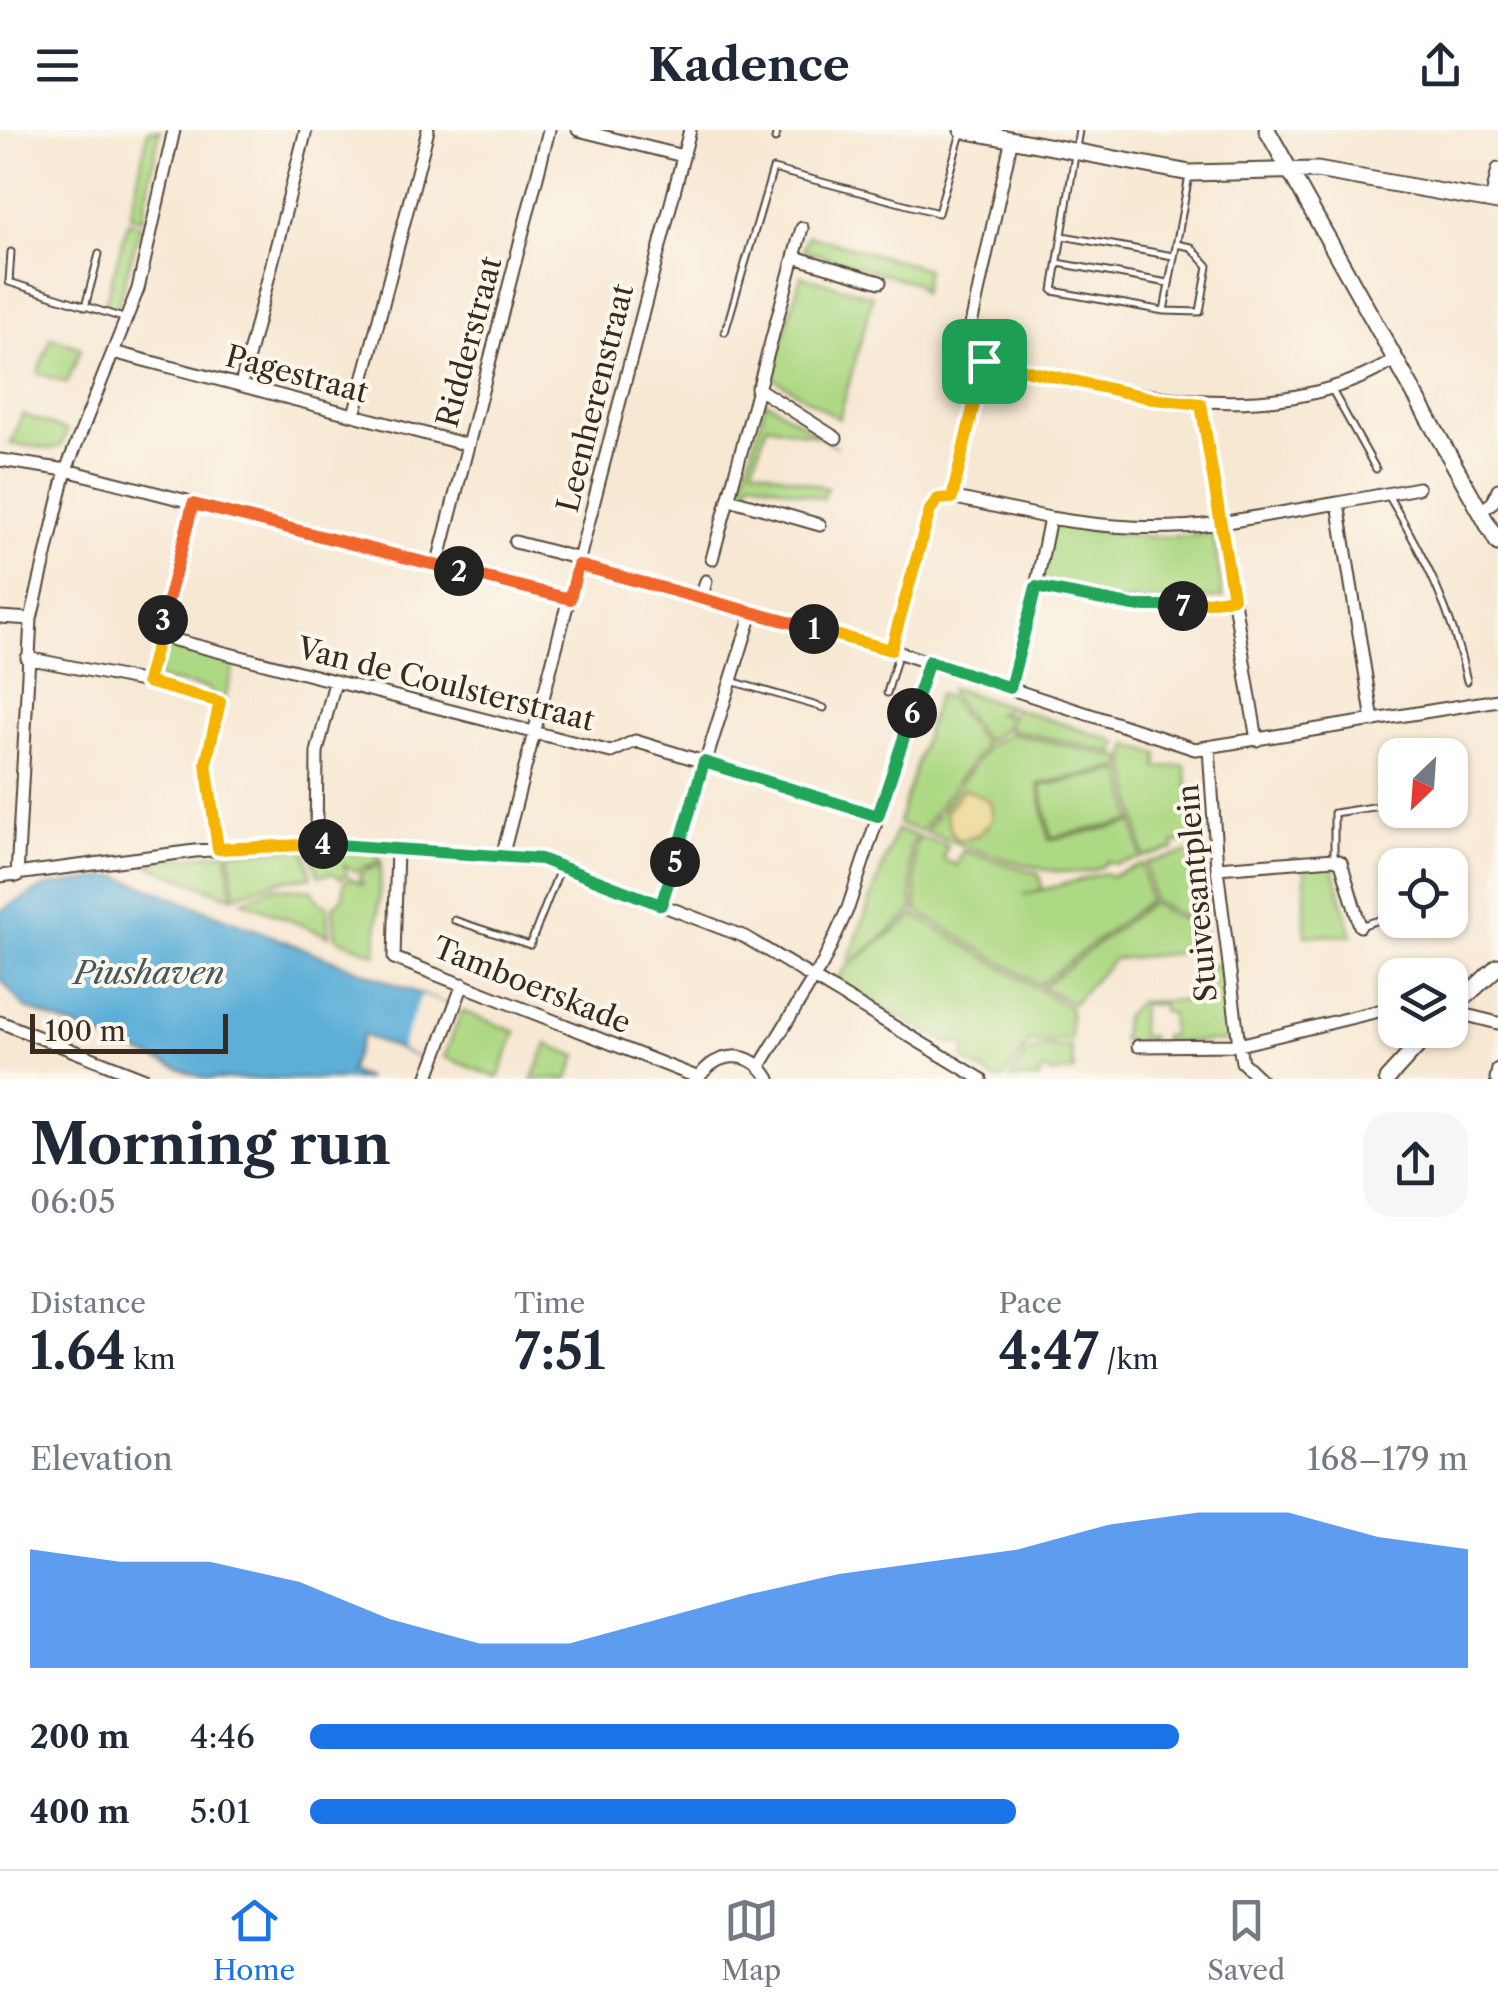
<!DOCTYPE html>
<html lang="en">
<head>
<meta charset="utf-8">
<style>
  :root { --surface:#fff; --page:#f6f6f7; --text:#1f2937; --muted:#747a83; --line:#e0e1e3; --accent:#1a73e8 }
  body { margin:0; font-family:"Libre Caslon Text",serif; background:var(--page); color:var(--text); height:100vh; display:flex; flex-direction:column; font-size:38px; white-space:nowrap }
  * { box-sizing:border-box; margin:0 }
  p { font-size:32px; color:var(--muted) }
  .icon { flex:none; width:55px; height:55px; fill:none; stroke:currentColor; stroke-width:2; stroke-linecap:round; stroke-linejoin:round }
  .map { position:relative; height:949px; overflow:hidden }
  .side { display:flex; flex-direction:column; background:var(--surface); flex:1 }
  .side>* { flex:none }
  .needle { width:65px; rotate:205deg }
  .controls { position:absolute; left:1378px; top:608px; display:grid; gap:20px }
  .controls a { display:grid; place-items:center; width:90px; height:90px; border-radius:20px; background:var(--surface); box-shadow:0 2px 8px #0004; font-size:50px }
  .scale { position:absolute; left:30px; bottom:25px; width:198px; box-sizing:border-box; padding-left:10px; border:5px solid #3b2a1e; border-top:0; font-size:28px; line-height:35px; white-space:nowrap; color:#3b2a1e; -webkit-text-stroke:8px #fbf7ec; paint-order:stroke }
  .pin { position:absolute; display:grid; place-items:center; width:85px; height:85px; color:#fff; margin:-42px; border-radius:20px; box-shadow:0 5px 15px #0006 }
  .km { position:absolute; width:50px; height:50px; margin:-25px; border-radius:50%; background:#222; color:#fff; font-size:28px; line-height:50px; text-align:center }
  .round { display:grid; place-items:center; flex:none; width:105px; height:105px; border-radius:30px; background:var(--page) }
  .headline { display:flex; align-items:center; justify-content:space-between; height:170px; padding:0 30px }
  h1 { font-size:55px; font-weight:700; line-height:75px }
  .metrics { display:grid; grid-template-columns:repeat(3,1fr); gap:15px; height:170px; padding:10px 30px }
  .metrics div { display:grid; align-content:center }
  .metrics b { font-size:50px; font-weight:700 }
  .metrics small { font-size:28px; font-weight:400 }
  .metrics p { font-size:28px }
  .chart { height:280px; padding:20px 30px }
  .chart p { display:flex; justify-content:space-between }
  .chart svg { width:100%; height:180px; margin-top:10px; fill:var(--accent); opacity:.7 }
  ul { padding:0 30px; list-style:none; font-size:32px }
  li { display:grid; grid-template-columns:160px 120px 1fr; align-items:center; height:75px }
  li i { height:25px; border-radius:12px; background:var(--accent) }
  header { display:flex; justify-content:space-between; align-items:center; height:130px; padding:0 30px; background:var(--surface); font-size:45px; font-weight:700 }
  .tabs { display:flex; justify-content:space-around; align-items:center; height:140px; border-top:2px solid var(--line); background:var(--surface); font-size:28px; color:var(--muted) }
  .tabs a { display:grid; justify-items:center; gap:5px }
  .tabs .on { color:var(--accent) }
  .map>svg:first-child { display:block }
  .green { fill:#aed984; stroke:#748251; stroke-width:2.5 }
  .sand { fill:#eeda9e; stroke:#94825e; stroke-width:2.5 }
  .water { fill:#5dafd8; stroke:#4c6c7b; stroke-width:2.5 }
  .pier { fill:#f7e8d3 }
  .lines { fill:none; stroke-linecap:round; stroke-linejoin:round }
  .lane-casing { stroke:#574639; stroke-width:9 }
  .street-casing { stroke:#574639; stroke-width:15 }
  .secondary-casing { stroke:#574639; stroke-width:19 }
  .lane { stroke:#fff; stroke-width:5 }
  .street { stroke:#fff; stroke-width:11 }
  .secondary { stroke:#fff; stroke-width:15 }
  .split-1-casing { stroke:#fff; stroke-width:20 }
  .split-2-casing { stroke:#fff; stroke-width:20 }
  .split-3-casing { stroke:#fff; stroke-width:20 }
  .split-4-casing { stroke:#fff; stroke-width:20 }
  .split-5-casing { stroke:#fff; stroke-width:20 }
  .split-6-casing { stroke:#fff; stroke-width:20 }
  .split-7-casing { stroke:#fff; stroke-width:20 }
  .split-8-casing { stroke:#fff; stroke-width:20 }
  .split-1 { stroke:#f5b400; stroke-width:12 }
  .split-2 { stroke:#f0652b; stroke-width:12 }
  .split-3 { stroke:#f0652b; stroke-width:12 }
  .split-4 { stroke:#f5b400; stroke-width:12 }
  .split-5 { stroke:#22a559; stroke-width:12 }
  .split-6 { stroke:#22a559; stroke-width:12 }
  .split-7 { stroke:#22a559; stroke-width:12 }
  .split-8 { stroke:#f5b400; stroke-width:12 }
  .labels { text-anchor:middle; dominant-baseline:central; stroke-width:8; stroke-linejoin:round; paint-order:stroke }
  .street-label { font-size:30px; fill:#3b2a1e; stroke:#fbf7ec }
  .water-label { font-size:32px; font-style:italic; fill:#47595f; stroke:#fbf7ec }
</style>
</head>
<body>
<header><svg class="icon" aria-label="menu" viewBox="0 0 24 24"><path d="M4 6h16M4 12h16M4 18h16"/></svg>Kadence<svg class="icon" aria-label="share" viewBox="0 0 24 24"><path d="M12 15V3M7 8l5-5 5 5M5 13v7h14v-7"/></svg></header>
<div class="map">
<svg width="1498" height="949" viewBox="0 0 1498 949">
  <rect width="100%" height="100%" fill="#fbf7ec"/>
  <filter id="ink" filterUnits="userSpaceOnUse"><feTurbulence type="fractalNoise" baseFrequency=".01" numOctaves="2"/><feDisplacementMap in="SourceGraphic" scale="20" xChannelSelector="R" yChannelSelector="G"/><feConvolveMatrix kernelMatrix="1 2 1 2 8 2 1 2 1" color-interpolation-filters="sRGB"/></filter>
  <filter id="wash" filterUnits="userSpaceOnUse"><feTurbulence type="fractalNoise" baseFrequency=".0048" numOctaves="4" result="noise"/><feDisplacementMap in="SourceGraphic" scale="40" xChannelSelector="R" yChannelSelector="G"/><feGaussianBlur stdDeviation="2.25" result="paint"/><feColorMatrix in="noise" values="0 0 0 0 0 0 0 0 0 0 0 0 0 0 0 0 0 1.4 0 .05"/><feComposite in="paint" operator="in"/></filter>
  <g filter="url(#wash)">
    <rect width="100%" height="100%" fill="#f7e8d3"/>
    <path class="green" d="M148,0H160L142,89L130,86Z
      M128,92L141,95L116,181L104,177Z
      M808,105L927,139L922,163L915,153L803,120Z
      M801,146L873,166L839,289L772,247Z
      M51,207L81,218L67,253L38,243Z
      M766,271L837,317L819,306L767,295L753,337L827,358L823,369L751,349L745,368L739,366Z
      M22,284L67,301L61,316L51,319L11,314Z
      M1052,393C1107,404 1157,411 1213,404L1223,468L1111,471L1038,455Z
      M169,515L235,531L225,569L210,564V559L157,549L161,519Z
      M951,558L1010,577L996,584H1008L1004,599L986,612L950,563Z
      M938,564L948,567L984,615L921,701L898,694Z
      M1014,578L1118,612L1116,623L1007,599Z
      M1009,603L1122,628L1123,637L1038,654L1049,710L1134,693L1141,728L1114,734L1107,731C1082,765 961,713 925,702L987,617Z
      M1129,615L1158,624L1157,638L1185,635L1195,711L1174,713V719L1144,727L1125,628Z
      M1123,640L1133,691L1051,707L1041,656Z
      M896,700L917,706L910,716L913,781L851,834L848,832Z
      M920,707L947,715L943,730L957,735L963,720L1039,744L1042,759L1023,765L1105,743L1110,746L1142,734L1149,770L1039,855L917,781L914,717Z
      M304,718L312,747L278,751L235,766L230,722Z
      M308,718L375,721L381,731L355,741L344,735L347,745L341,748L332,743L319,746Z
      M1195,721L1203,796L1153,771L1146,733Z
      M227,722L232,768L144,733Z
      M381,734L376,824L336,808L333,776L343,768L344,752L351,748L362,754L359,744Z
      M1332,734L1352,806L1305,805V735Z
      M274,757L313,760L318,771L327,775L329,806L242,771Z
      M1150,773L1203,801L1205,821L1114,829L1072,874L1042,857Z
      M915,785L1070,878L1071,910L1030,912L1003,949H995L963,929L966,918L956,911L952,915L836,853L843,840Z
      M1198,825H1205L1207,836L1220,835L1230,911L1163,912V906H1171V883L1162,882V874L1141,875L1140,906H1151V912L1122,911L1124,887L1138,872L1201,870Z
      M462,881L516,902L498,948L444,927Z
      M547,914L577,926L568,949H533Z
      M1042,916L1071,917L1074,941L1052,944L1044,939L1038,949H1010L1026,924Z"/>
    <path class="sand" d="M964,658L990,671L993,689C982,703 973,713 954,708L945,683Z"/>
    <path class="water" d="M118,746L448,875L426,930L363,905L349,941L367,949H206L25,878L0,849V781L46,756Z"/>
    <path class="pier" d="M421,865L448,875L426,930L400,919Z"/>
  </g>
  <g filter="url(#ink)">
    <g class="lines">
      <defs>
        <path id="lane" d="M1079,0L1053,161L1164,181L1200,182L1208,136L1191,117L1176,114
          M775,9L778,0
          M1063,106L1173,126
          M11,122L9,152L123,188
          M1058,133L1168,153
          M85,177L99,124
          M1164,181L1189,46
          M725,202L773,39L938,83L961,3
          M1332,260L1376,339
          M1388,365C1424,426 1452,481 1467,551
          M731,551L824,578
          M887,563L898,525
          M1334,726V683L1386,675
          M1450,764L1462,767
          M454,790L530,815L560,739
          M1360,796L1395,785"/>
        <path id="street" d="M578,0L683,26
          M1491,71L1498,39
          M794,127L802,98
          M113,222L468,315
          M984,231C1117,261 1269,306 1395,230
          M241,255L306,0
          M757,258L836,308
          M1201,274L1221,393L1338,373L1373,591
          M354,285L428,0
          M0,330L66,340L570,469
          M951,367L1050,388
          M729,369L820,395
          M1338,373L1418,358
          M1481,381L1493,372L1498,359
          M515,412L580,429
          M712,429L794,127L880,152
          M578,435L891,520L1195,619L1498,570
          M437,436L549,0
          M1233,468C1164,482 1104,473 1036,457L1050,388C1109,398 1161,401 1221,393L1257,610
          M701,469L706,451
          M0,487L31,489
          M159,506L611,622L635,611L878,685
          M891,520L930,379L937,369L951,367L984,231L970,223L967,213L1011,12
          M27,528L147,552L220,572L206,633L218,719
          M147,552L193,374
          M1010,558L1036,457
          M316,714L317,622L335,552
          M397,717L394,828L699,948
          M503,723L690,0
          M1217,738L1334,729L1341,732L1360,796
          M0,746L195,721L316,714L541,729L745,807L981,949
          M17,746L31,489L66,340L138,159L174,0
          M661,775L752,483
          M1450,881L1498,893
          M0,892L145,949
          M1138,916L1239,915L1217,738L1209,618
          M760,936L823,833L848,778L929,531
          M427,949L463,854
          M698,949C716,920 752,919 769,949
          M1260,949L1242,932L1239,915L1395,877
          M1496,949L1498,939"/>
        <path id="secondary" d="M962,0L1190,43L1317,40L1498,72
          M1267,0L1498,413
          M1450,881L1498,836
          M1387,949L1432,900"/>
      </defs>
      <use href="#lane" class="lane-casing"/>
      <use href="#street" class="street-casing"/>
      <use href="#secondary" class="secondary-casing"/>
      <use href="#lane" class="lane"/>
      <use href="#street" class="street"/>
      <use href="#secondary" class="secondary"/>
    </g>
  </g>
  <g class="lines" filter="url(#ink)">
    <defs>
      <path id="split-1" d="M814,499L891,520L930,380L938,369L952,368L984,231"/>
      <path id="split-2" d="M459,441L570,469L578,435L814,499"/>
      <path id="split-3" d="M163,490L193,374L459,441"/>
      <path id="split-4" d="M163,490L147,552L220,572L206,633L218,719L323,714"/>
      <path id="split-5" d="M323,714L541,729L661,775L675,732"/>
      <path id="split-6" d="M675,732L704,632L878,686L912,583"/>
      <path id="split-7" d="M912,583L929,531L1010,558L1036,457L1134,476H1183"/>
      <path id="split-8" d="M984,231L1155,269L1201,274L1233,468L1183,476"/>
    </defs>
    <use href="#split-1" class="split-1-casing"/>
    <use href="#split-2" class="split-2-casing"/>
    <use href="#split-3" class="split-3-casing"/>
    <use href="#split-4" class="split-4-casing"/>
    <use href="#split-5" class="split-5-casing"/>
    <use href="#split-6" class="split-6-casing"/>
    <use href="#split-7" class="split-7-casing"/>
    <use href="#split-8" class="split-8-casing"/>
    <use href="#split-1" class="split-1"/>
    <use href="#split-2" class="split-2"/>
    <use href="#split-3" class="split-3"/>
    <use href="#split-4" class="split-4"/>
    <use href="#split-5" class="split-5"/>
    <use href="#split-6" class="split-6"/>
    <use href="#split-7" class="split-7"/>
    <use href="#split-8" class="split-8"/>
  </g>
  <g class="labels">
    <g class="street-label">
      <text transform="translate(469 212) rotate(-75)">Ridderstraat</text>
      <text transform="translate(297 244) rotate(15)">Pagestraat</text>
      <text transform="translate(595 268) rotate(-76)">Leenherenstraat</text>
      <text transform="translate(446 554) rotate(14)">Van de Coulsterstraat</text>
      <text transform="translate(1197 763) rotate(-95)">Stuivesantplein</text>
      <text transform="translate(532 855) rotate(22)">Tamboerskade</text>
    </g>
    <g class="water-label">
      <text x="149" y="842">Piushaven</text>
    </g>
  </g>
</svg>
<div class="controls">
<a><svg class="needle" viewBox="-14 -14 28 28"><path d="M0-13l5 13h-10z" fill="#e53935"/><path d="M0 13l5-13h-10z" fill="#747a83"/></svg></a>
<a><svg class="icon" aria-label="locate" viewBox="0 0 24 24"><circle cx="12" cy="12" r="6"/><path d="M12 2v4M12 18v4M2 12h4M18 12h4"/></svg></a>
<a><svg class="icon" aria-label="layers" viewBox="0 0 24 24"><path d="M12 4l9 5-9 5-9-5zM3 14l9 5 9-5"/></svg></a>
</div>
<div class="scale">100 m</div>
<div class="pin" style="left:984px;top:231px;background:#1e9e55"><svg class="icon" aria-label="arrive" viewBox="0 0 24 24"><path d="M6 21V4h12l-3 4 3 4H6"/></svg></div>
<b class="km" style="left:814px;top:499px">1</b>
<b class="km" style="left:459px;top:441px">2</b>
<b class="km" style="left:163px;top:490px">3</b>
<b class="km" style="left:323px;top:714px">4</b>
<b class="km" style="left:675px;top:732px">5</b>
<b class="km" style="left:912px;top:583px">6</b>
<b class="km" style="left:1183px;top:476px">7</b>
</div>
<section class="side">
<div class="headline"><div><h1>Morning run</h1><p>06:05</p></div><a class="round"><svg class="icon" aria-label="share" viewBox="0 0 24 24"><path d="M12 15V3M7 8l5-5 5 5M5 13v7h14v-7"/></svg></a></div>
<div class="metrics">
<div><p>Distance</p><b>1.64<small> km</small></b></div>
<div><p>Time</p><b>7:51</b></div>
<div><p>Pace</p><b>4:47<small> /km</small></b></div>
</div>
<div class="chart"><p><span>Elevation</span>168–179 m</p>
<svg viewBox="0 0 160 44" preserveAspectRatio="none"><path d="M0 44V15L10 18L20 18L30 23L40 32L50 38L60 38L70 32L80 26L90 21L100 18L110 15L120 9L130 6L140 6L150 12L160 15V44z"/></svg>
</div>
<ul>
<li><b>200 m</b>4:46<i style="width:75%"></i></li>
<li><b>400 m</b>5:01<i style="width:61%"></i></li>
</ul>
</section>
<nav class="tabs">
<a class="on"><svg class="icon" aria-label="home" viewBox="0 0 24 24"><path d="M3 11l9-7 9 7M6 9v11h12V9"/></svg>Home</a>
<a><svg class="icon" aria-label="map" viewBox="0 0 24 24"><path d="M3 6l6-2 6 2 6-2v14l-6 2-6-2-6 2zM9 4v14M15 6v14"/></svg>Map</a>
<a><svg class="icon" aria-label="saved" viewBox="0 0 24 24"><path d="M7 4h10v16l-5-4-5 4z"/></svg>Saved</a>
</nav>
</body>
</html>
